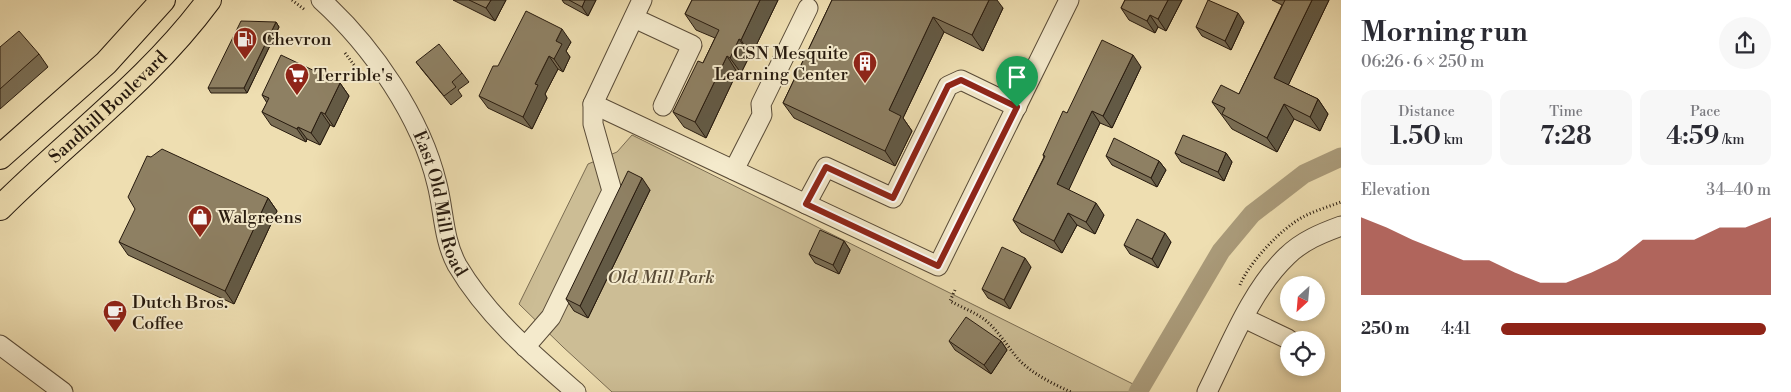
<!DOCTYPE html>
<html lang="en">
<head>
<meta charset="utf-8">
<style>
  :root { --surface:#fff; --page:#f7f7f7; --text:#2b2b33; --muted:#7c7c81; --accent:#8f2418 }
  body { margin:0; font-family:"Libre Bodoni",serif; background:var(--page); color:var(--text); height:100vh; display:flex; flex-direction:column; font-size:19px; white-space:nowrap }
  * { box-sizing:border-box; margin:0 }
  p { font-size:16px; color:var(--muted) }
  .icon { flex:none; width:28px; height:28px; fill:none; stroke:currentColor; stroke-width:2; stroke-linecap:round; stroke-linejoin:round }
  .map { position:relative; flex:1; overflow:hidden }
  .panel { display:flex; flex-direction:column; background:var(--surface); width:450px }
  .panel>* { flex:none }
  .needle { width:32px; rotate:206deg }
  .fabs { position:absolute; left:1280px; top:276px; display:grid; gap:10px }
  .fabs a { display:grid; place-items:center; width:45px; height:45px; border-radius:50%; background:var(--surface); box-shadow:0 2px 8px #0003; font-size:25px }
  .pin { position:absolute; display:grid; place-items:center; width:42px; height:42px; color:#fff; margin:-51px -21px; border-radius:50% 50% 50% 0; rotate:-45deg; box-shadow:0 0 5px #0007 }
  .pin .icon { rotate:45deg }
  .round { display:grid; place-items:center; flex:none; width:52px; height:52px; border-radius:26px; background:var(--page) }
  .overview { display:flex; align-items:center; justify-content:space-between; height:85px; padding:0 20px }
  h1 { font-size:28px; font-weight:600; line-height:38px }
  .metrics { display:grid; grid-template-columns:repeat(3,1fr); gap:8px; height:85px; padding:5px 20px }
  .metrics div { display:grid; align-content:center; border-radius:12px; background:var(--page); text-align:center }
  .metrics b { font-size:25px; font-weight:600 }
  .metrics small { font-size:14px; font-weight:400 }
  .metrics p { font-size:14px }
  .chart { height:140px; padding:10px 20px }
  .chart p { display:flex; justify-content:space-between }
  .chart svg { width:100%; height:90px; margin-top:5px; fill:var(--accent); opacity:.7 }
  ul { padding:0 20px; list-style:none; font-size:16px }
  li { display:grid; grid-template-columns:80px 60px 1fr; align-items:center; height:38px }
  li i { height:12px; border-radius:6px; background:var(--accent) }
  main { display:flex; flex:1; min-height:0 }
  .map>svg:first-child { display:block }
  .green { fill:#ccbd95; stroke:#7a6c52 }
  .lines { fill:none; stroke-linecap:round; stroke-linejoin:round }
  .canal { stroke:#aa9b7a; stroke-width:19 }
  .minor-casing { stroke:#594b37; stroke-width:21 }
  .major-casing { stroke:#271a0e; stroke-width:26 }
  .path { stroke:#271a0e; stroke-width:3; stroke-dasharray:1 2.5; stroke-linecap:butt }
  .minor { stroke:#f4eacc; stroke-width:19 }
  .major { stroke:#eedeb1; stroke-width:24 }
  .wall { fill:#7a6e55; stroke:#271a0e }
  .shaded-wall { fill:#635a45; stroke:#271a0e }
  .building { fill:#8e8063; stroke:#271a0e }
  .route-casing { stroke:#fff; stroke-width:10 }
  .route { stroke:#8f2418; stroke-width:6 }
  .labels { text-anchor:middle; dominant-baseline:central; stroke-width:4; stroke-linejoin:round; paint-order:stroke }
  .poi-label { font-size:18px; fill:#271a0e; stroke:#f4eacc; text-anchor:start }
  .street-label { font-size:18px; fill:#271a0e; stroke:#f4eacc }
  .park-label { font-size:18px; font-style:italic; fill:#594b36; stroke:#f4eacc }
</style>
</head>
<body>
<main>
<div class="map">
<svg width="1341" height="392" viewBox="0 0 1341 392">
  <rect width="100%" height="100%" fill="#eedeb1"/>
  <filter id="stains"><feTurbulence type="fractalNoise" baseFrequency=".004" numOctaves="4"/><feColorMatrix values="0 0 0 0 .2 0 0 0 0 .09 0 0 0 0 .02 0 0 0 .5 -.17"/></filter>
  <radialGradient id="worn" r=".72"><stop offset=".6" stop-color="#630" stop-opacity="0"/><stop offset="1" stop-color="#630" stop-opacity=".3"/></radialGradient>
  <path class="green" d="M632,135L1137,386L1134,392H612L563,347L519,304L588,164L617,152Z"/>
  <g class="lines">
    <path class="canal" d="M1138,392L1221,251L1252,214L1304,174L1341,157"/>
    <defs>
      <g id="minor">
        <path id="s1" d="M321,0C372,46 421,117 437,184C444,211 443,239 457,265C487,316 532,354 576,392"/>
        <path d="M634,18L692,45L663,106"/>
        <path d="M593,104L938,266L1069,0"/>
        <path d="M734,170L762,115L761,104L808,8"/>
        <path d="M806,204L826,167L893,198L948,86L961,80L1017,107"/>
        <path d="M1244,318L1288,339"/>
        <path d="M0,345L63,392"/>
        <path d="M525,347L551,317L612,191L593,124V104L642,0"/>
        <path d="M1207,392C1229,348 1251,290 1287,256C1302,241 1322,233 1341,226"/>
      </g>
      <g id="major">
        <path d="M0,157L106,63L163,0"/>
        <path id="s2" d="M0,208C70,138 150,80 209,0"/>
      </g>
    </defs>
    <use href="#minor" class="minor-casing"/>
    <use href="#major" class="major-casing"/>
    <path class="path" d="M292,0L305,10
      M345,53L364,78
      M1240,285C1248,265 1274,237 1292,224C1306,213 1325,208 1341,202
      M955,290L950,301C961,307 974,312 984,319C998,330 1007,346 1019,360C1033,374 1053,384 1071,392"/>
    <use href="#minor" class="minor"/>
    <use href="#major" class="major"/>
  </g>
  <path class="wall" d="M453,0H506L495,21Z
    M562,0H596L588,16L564,3Z
    M692,0H778L751,56L750,55L741,73L737,72L706,138L684,127L673,112L703,63L715,38L696,30L685,14Z
    M832,0L1003,8L983,51L944,32L903,118L912,131L895,166L794,118L783,103Z
    M1125,0H1182L1166,31L1158,27L1155,33L1129,20L1121,8Z
    M1272,0H1329L1288,85L1318,99L1328,114L1320,131L1294,119L1277,152L1232,129L1212,102L1239,94L1282,5Z
    M276,22L279,27L247,93H211L208,88Z
    M1244,22L1231,50L1202,36L1196,27Z
    M571,42L566,51L570,57L563,72L558,69L545,94L547,98L532,129L488,108L479,96Z
    M0,47L39,54L48,67L0,109Z
    M416,62L462,73L469,82L458,90L462,96L451,105L423,71Z
    M1141,67L1112,128L1100,123L1068,190L1104,215L1095,234L1077,225L1062,253L1021,232L1013,220L1044,157L1043,155L1067,113Z
    M340,83L349,96L334,127L330,125L320,145L307,139L306,142L271,125L262,112L267,103L262,95Z
    M1175,153H1226L1232,162L1224,181L1181,162Z
    M1106,156L1159,161L1166,170L1157,187L1112,165Z
    M650,190L588,318L574,311L566,299Z
    M268,198L277,211L234,304L128,255L119,242Z
    M844,241L850,250L839,274L815,263L809,254Z
    M1171,242L1158,268L1130,254L1124,245Z
    M1031,267L1010,309L988,298L982,289Z
    M949,341H1001L1007,350L991,374L955,350Z"/>
  <path class="shaded-wall" d="M491,0H506L495,21L486,8Z
    M585,0H596L588,16L582,7Z
    M760,0H778L751,56L741,40Z
    M989,0H997L1003,8L983,51L972,35Z
    M1168,0H1182L1166,31L1158,19Z
    M1312,0H1329L1285,92L1274,78Z
    M1238,13L1244,22L1231,50L1225,41Z
    M1150,15L1158,27L1155,33L1147,21Z
    M933,17L944,32L903,118L912,131L895,166L885,151L889,110Z
    M276,22L279,27L247,93L244,88Z
    M562,29L571,42L566,51L570,57L563,72L554,59L556,41Z
    M739,39L750,55L741,73L730,58Z
    M1133,55L1141,67L1112,128L1103,116Z
    M549,56L558,69L545,94L547,98L532,129L523,117L535,84Z
    M727,56L737,72L706,138L695,122Z
    M340,83L349,96L334,127L325,114Z
    M1318,99L1328,114L1320,131L1310,117Z
    M1284,104L1294,119L1277,152L1267,138Z
    M1092,111L1100,123L1066,196L1057,184Z
    M321,112L330,125L320,145L311,133Z
    M298,127L307,139L306,142L297,129Z
    M1226,153L1232,162L1224,181L1218,172Z
    M1159,161L1166,170L1157,187L1151,178Z
    M642,178L650,190L588,318L580,306Z
    M268,198L277,211L234,304L225,291Z
    M1096,203L1104,215L1095,234L1086,222Z
    M1068,213L1077,225L1062,253L1054,241Z
    M1165,233L1171,242L1158,268L1152,259Z
    M844,241L850,250L839,274L833,265Z
    M1025,258L1031,267L1010,309L1004,300Z
    M1001,341L1007,350L991,374L984,365Z"/>
  <path class="building" d="M469,0H491L486,8Z
    M569,0H585L582,7Z
    M692,0H760L741,40L739,39L730,58L727,56L695,122L673,112L698,61L703,63L719,30L685,14Z
    M832,0H989L972,35L933,17L889,110L901,116L885,151L783,103Z
    M1125,0H1168L1158,19L1150,15L1147,21L1121,8Z
    M1208,0L1238,13L1225,41L1196,27Z
    M1285,0H1312L1274,78L1318,99L1310,117L1284,104L1267,138L1222,114L1225,108L1212,102L1221,85L1239,94Z
    M526,11L562,29L556,41L562,44L554,59L549,56L535,84L538,85L523,117L479,96L493,66H498Z
    M241,21L276,22L244,88H208Z
    M19,31L39,54L0,89V47Z
    M1102,40L1133,55L1103,116L1092,111L1057,184L1096,203L1086,222L1068,213L1054,241L1013,220L1045,156L1043,155L1063,111L1067,113Z
    M439,44L462,73L452,82L456,87L444,96L416,62Z
    M281,55L340,83L325,114L321,112L311,133L298,127L297,129L262,112L269,98L262,95Z
    M1183,135L1226,153L1218,172L1175,153Z
    M1114,138L1159,161L1151,178L1106,156Z
    M162,149L268,198L225,291L119,242L135,209L128,197L147,156L151,157Z
    M628,171L642,178L580,306L566,299Z
    M1137,219L1165,233L1152,259L1124,245Z
    M820,230L844,241L833,265L809,254Z
    M1002,247L1025,258L1004,300L982,289Z
    M966,317L1001,341L984,365L949,341Z"/>
  <g class="lines">
    <defs>
      <path id="route" d="M961,80L1017,107L938,266L806,204L826,167L893,198L948,86Z"/>
    </defs>
    <use href="#route" class="route-casing"/>
    <use href="#route" class="route"/>
  </g>
  <defs>
    <symbol id="fuel-pin" viewBox="-11 -11 22 30"><path d="M0 17L-7.5 6A9.5 9.5 0 1 1 7.5 6Z" fill="#8f2418" stroke="#f4eacc"/><path d="M-5.5-6h7V0h2V4h1.3V-2.5L3-4.5l.8-.8L6-3V5H2.5V1h-1V6h-7ZM-4.2-4.7v3.2H.2V-4.7Z" fill="#fff"/></symbol>
    <symbol id="building-pin" viewBox="-11 -11 22 30"><path d="M0 17L-7.5 6A9.5 9.5 0 1 1 7.5 6Z" fill="#8f2418" stroke="#f4eacc"/><path d="M-4-6H4V6H1V3H-1V6H-4ZM-2.5-4.3h1.7v1.8h-1.7ZM.8-4.3h1.7v1.8H.8ZM-2.5-1h1.7V.8h-1.7ZM.8-1h1.7V.8H.8Z" fill="#fff"/></symbol>
    <symbol id="supermarket-pin" viewBox="-11 -11 22 30"><path d="M0 17L-7.5 6A9.5 9.5 0 1 1 7.5 6Z" fill="#8f2418" stroke="#f4eacc"/><path d="M-6-5.5h2.5l.6 2H6L4.5 2H-2.5L-4.4-4H-6ZM-1.5 3.2a1.3 1.3 0 1 0 .1 0ZM3 3.2a1.3 1.3 0 1 0 .1 0Z" fill="#fff"/></symbol>
    <symbol id="shop-pin" viewBox="-11 -11 22 30"><path d="M0 17L-7.5 6A9.5 9.5 0 1 1 7.5 6Z" fill="#8f2418" stroke="#f4eacc"/><path d="M-5-2.5h2.3a2.7 3.5 0 0 1 5.4 0H5L5.5 6h-11ZM-1.5-2.5h3a1.5 2.3 0 0 0-3 0Z" fill="#fff"/></symbol>
    <symbol id="cafe-pin" viewBox="-11 -11 22 30"><path d="M0 17L-7.5 6A9.5 9.5 0 1 1 7.5 6Z" fill="#8f2418" stroke="#f4eacc"/><path d="M-5.5-4.5H6V0H3Q3 3.5 0 3.5H-2.5Q-5.5 3.5-5.5 0ZM3-3.2v2h1.7v-2ZM-6 4.5H4V6H-6Z" fill="#fff"/></symbol>
  </defs>
  <g fill-rule="evenodd">
    <use href="#fuel-pin" x="231" y="25" width="28" height="38"/>
    <use href="#building-pin" x="851" y="49" width="28" height="38"/>
    <use href="#supermarket-pin" x="283" y="61" width="28" height="38"/>
    <use href="#shop-pin" x="186" y="203" width="28" height="38"/>
    <use href="#cafe-pin" x="101" y="298" width="28" height="38"/>
  </g>
  <g class="labels">
    <g class="poi-label">
      <text x="262" y="39">Chevron</text>
      <text x="848" y="53" text-anchor="end">CSN Mesquite<tspan x="848" dy="21">Learning Center</tspan></text>
      <text x="314" y="75">Terrible's</text>
      <text x="218" y="217">Walgreens</text>
      <text x="132" y="302">Dutch Bros.<tspan x="132" dy="21">Coffee</tspan></text>
    </g>
    <g class="street-label">
      <text stroke="none"><textPath href="#s2" startOffset="148">Sandhill Boulevard</textPath></text>
      <text stroke="none"><textPath href="#s1" startOffset="240">East Old Mill Road</textPath></text>
    </g>
    <g class="park-label">
      <text x="661" y="277">Old Mill Park</text>
    </g>
  </g>
  <rect width="100%" height="100%" filter="url(#stains)"/>
  <rect width="100%" height="100%" fill="url(#worn)"/>
</svg>
<div class="fabs">
<a><svg class="needle" viewBox="-14 -14 28 28"><path d="M0-13l5 13h-10z" fill="#e53935"/><path d="M0 13l5-13h-10z" fill="#7c7c81"/></svg></a>
<a><svg class="icon" aria-label="locate" viewBox="0 0 24 24"><circle cx="12" cy="12" r="6"/><path d="M12 2v4M12 18v4M2 12h4M18 12h4"/></svg></a>
</div>
<div class="pin" style="left:1017px;top:107px;background:#1e9e55"><svg class="icon" aria-label="arrive" viewBox="0 0 24 24"><path d="M6 21V4h12l-3 4 3 4H6"/></svg></div>
</div>
<section class="panel">
<div class="overview"><div><h1>Morning run</h1><p>06:26 · 6 × 250 m</p></div><a class="round"><svg class="icon" aria-label="share" viewBox="0 0 24 24"><path d="M12 15V3M7 8l5-5 5 5M5 13v7h14v-7"/></svg></a></div>
<div class="metrics">
<div><p>Distance</p><b>1.50<small> km</small></b></div>
<div><p>Time</p><b>7:28</b></div>
<div><p>Pace</p><b>4:59<small> /km</small></b></div>
</div>
<div class="chart"><p><span>Elevation</span>34–40 m</p>
<svg viewBox="0 0 160 44" preserveAspectRatio="none"><path d="M0 44V6L10 11L20 17L30 22L40 27L50 27L60 33L70 38L80 38L90 33L100 27L110 17L120 17L130 17L140 11L150 11L160 6V44z"/></svg>
</div>
<ul>
<li><b>250 m</b>4:41<i style="width:98%"></i></li>
</ul>
</section>
</main>
</body>
</html>
